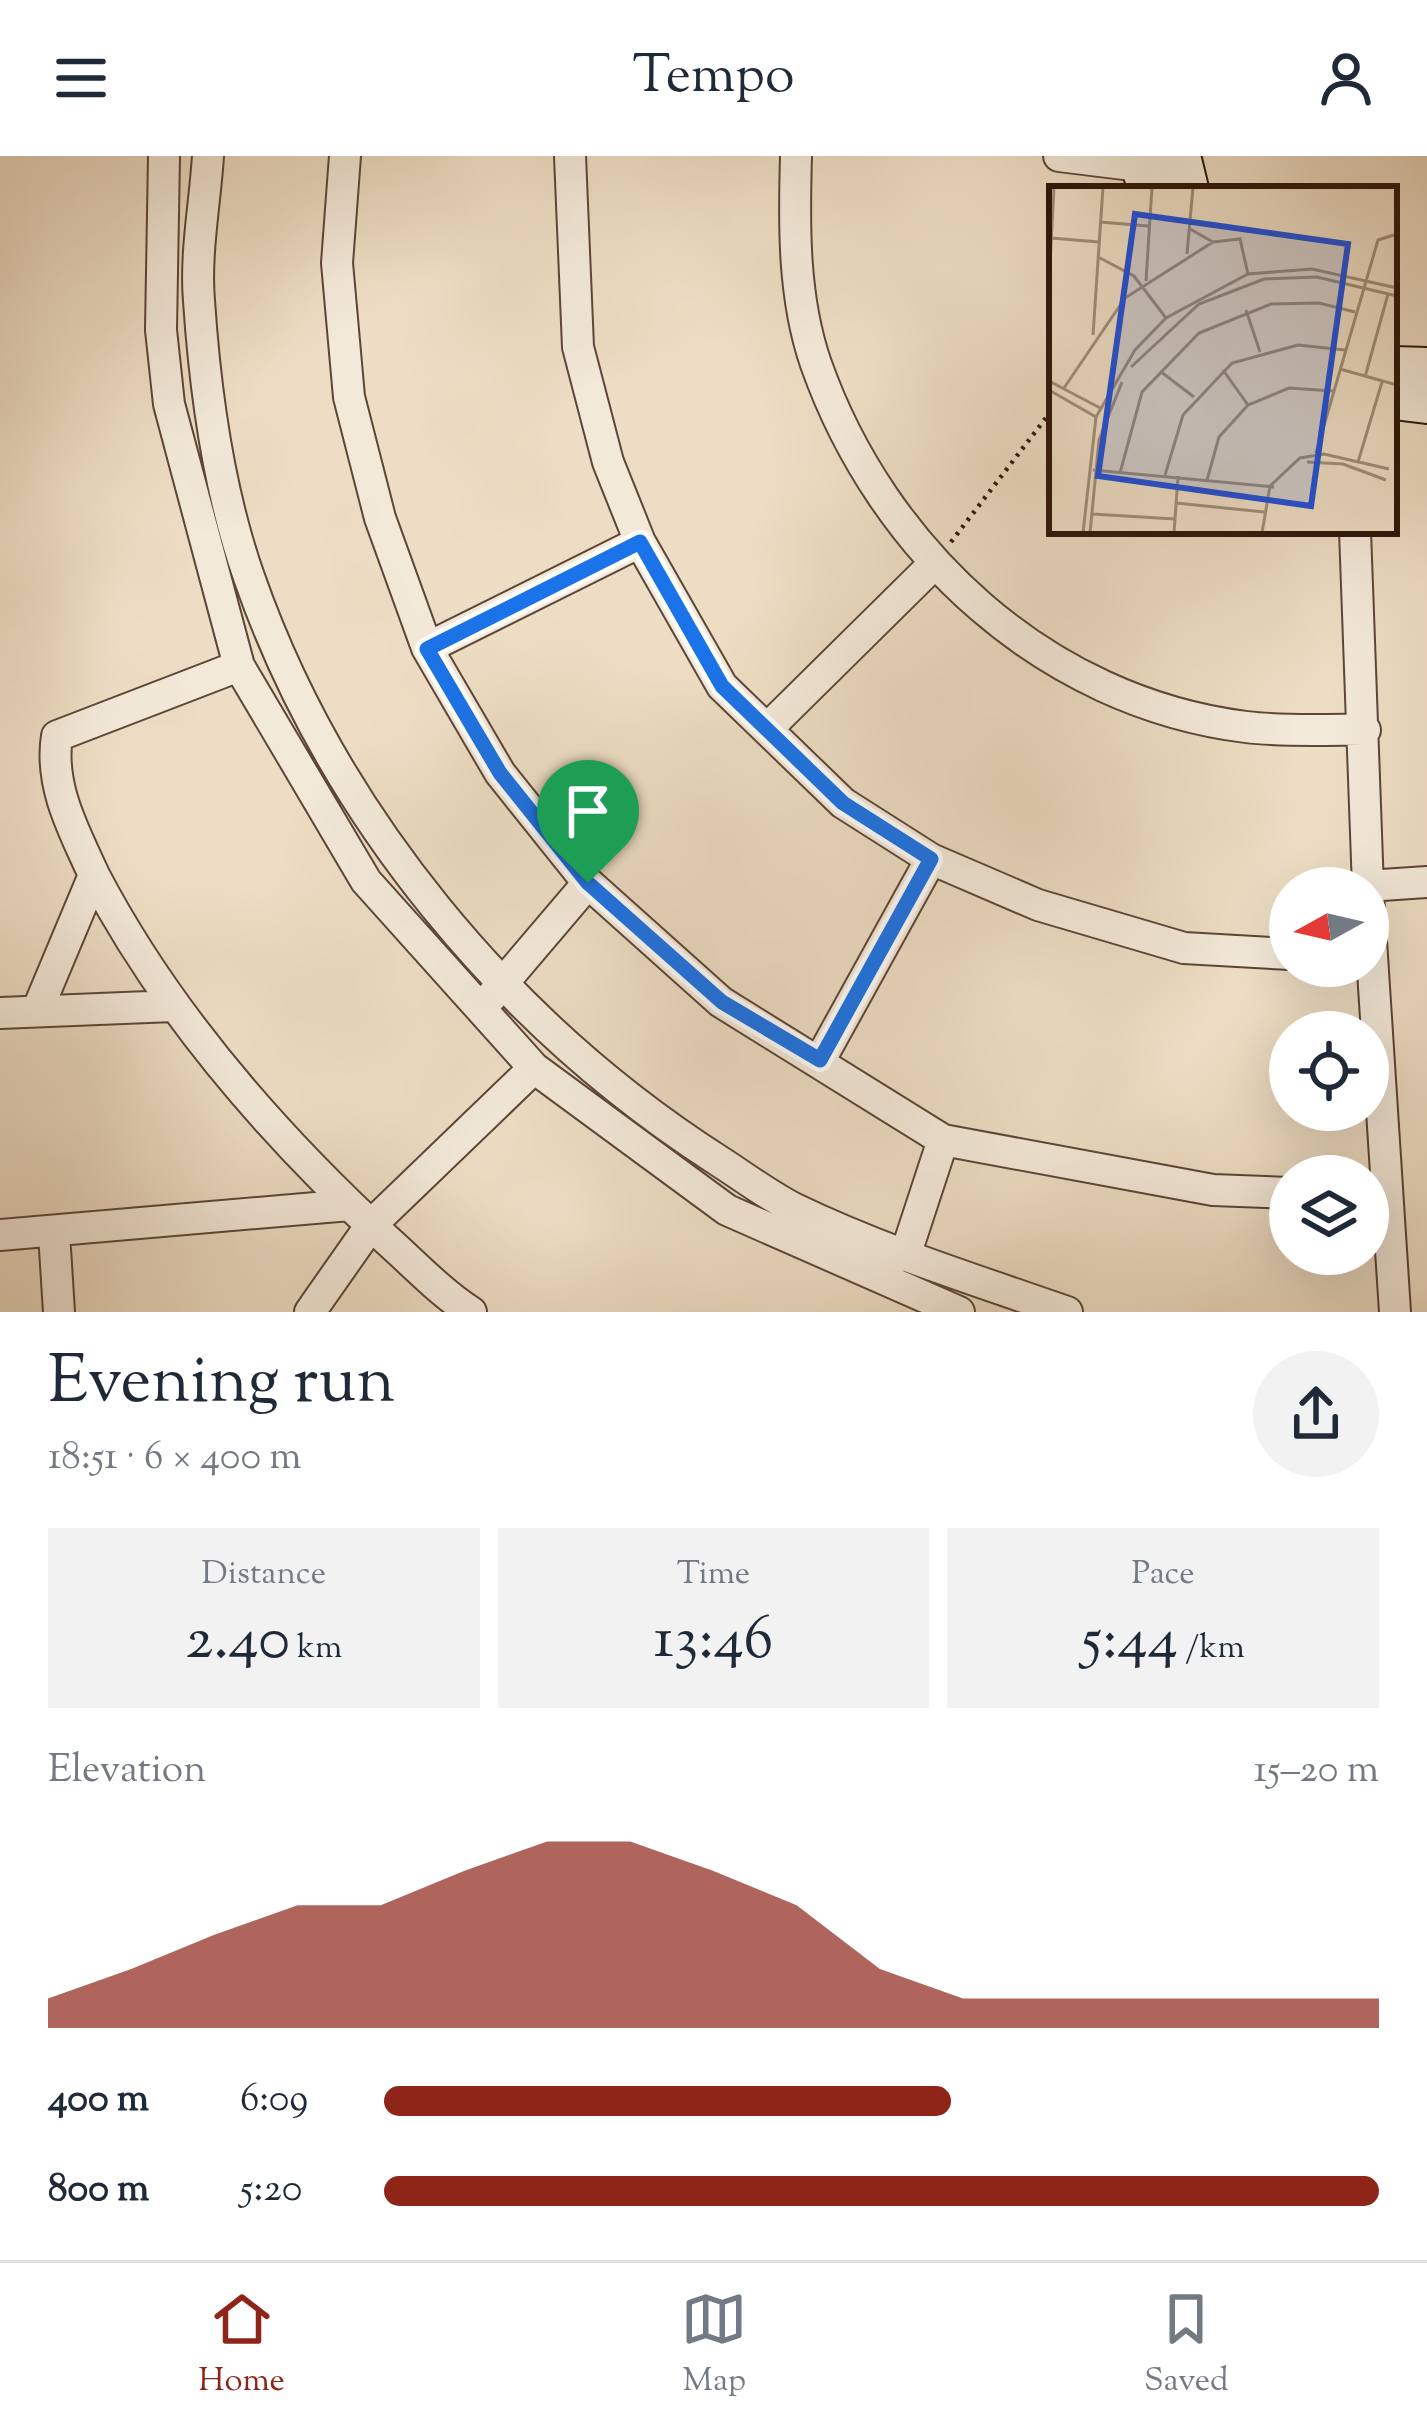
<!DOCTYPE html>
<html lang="en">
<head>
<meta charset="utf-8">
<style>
  :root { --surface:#fff; --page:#f2f2f3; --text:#1f2937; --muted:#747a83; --line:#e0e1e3; --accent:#8f2418 }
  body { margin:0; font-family:"Sorts Mill Goudy",serif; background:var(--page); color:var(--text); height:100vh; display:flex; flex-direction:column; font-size:45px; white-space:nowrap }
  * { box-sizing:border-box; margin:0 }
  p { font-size:39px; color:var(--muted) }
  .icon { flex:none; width:66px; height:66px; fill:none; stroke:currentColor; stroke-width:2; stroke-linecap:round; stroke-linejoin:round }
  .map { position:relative; height:1156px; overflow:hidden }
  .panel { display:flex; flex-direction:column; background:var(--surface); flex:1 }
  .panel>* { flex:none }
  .needle { width:78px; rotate:262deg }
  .tools { position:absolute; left:1269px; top:711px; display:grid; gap:24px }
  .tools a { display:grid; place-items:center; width:120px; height:120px; border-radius:50%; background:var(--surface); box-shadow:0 12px 48px #0002; font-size:60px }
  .pin { position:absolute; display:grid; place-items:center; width:102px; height:102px; color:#fff; margin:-123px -51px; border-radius:50% 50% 50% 0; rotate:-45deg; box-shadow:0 0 12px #0007 }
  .pin .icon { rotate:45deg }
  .round { display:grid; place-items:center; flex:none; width:126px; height:126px; border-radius:63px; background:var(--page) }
  .headline { display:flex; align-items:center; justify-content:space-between; height:204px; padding:0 48px }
  h1 { font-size:66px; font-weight:600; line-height:90px }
  .figures { display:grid; grid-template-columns:repeat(3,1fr); gap:18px; height:204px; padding:12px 48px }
  .figures div { display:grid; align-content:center; border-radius:0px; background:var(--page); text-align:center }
  .figures b { font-size:60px; font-weight:600 }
  .figures small { font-size:33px; font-weight:400 }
  .figures p { font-size:33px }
  .chart { height:336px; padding:24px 48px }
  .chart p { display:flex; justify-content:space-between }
  .chart svg { width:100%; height:216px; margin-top:12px; fill:var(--accent); opacity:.7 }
  ul { padding:0 48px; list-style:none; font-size:39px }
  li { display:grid; grid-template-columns:192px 144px 1fr; align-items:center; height:90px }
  li i { height:30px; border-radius:15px; background:var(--accent) }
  header { display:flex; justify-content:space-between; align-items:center; height:156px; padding:0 48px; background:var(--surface); font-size:54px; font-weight:600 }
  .tabs { display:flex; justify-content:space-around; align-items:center; height:168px; border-top:3px solid var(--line); background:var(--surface); font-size:33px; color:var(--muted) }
  .tabs a { display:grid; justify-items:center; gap:6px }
  .tabs .on { color:var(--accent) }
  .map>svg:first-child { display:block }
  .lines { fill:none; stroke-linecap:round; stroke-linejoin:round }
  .street-casing { stroke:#5c4638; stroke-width:34 }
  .secondary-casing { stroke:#2b1409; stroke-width:46 }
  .path { stroke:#2b1409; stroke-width:4.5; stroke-dasharray:3 6; stroke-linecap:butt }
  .street { stroke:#f3e9d9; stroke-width:30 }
  .secondary { stroke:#f3e9d9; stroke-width:42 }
  .route-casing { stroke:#fff; stroke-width:24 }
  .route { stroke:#1a73e8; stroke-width:15 }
  .inset-road { fill:none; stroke:#9f8d79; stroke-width:3 }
  .view { fill:#1d4ed8; fill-opacity:0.15; stroke:#1d4ed8; stroke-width:6 }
  .inset-edge { fill:none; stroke:#2b1409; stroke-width:6 }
</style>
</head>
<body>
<header><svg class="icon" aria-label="menu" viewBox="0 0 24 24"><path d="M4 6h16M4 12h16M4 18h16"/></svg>Tempo<svg class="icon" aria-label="person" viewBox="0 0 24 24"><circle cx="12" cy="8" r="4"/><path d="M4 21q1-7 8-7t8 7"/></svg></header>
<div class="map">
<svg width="1427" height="1156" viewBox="0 0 1427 1156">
  <rect width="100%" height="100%" fill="#edddc4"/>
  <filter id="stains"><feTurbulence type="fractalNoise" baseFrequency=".00167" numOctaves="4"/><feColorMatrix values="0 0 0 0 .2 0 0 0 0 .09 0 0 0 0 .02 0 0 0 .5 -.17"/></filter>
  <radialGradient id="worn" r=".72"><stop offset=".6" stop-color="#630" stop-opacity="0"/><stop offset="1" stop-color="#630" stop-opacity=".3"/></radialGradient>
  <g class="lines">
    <defs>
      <path id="street" d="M164,0L161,174L169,248L239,510L366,725L534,912L727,1054L959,1156
        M208,0C205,47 195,98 199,145C205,234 219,336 249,421C332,659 508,870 719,1005C744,1021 769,1040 795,1053C882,1095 976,1124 1067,1156
        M345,0L337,107L349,241L380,362L427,492L500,617L588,727L721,846L943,984L1213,1034L1290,1037
        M570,0L578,191L608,306L640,386L722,530L843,647L931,703L1038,749L1184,792L1290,798
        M796,0C794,69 793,142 816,208C882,395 1045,546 1246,571C1285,576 1326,573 1365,574
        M1059,0L1140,10
        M1355,375L1368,732
        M427,492L640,386
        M767,573L933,409
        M94,719C166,857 273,979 387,1084C414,1108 440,1136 471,1156
        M1367,730L1427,726
        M1368,738L1395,1156
        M491,841L588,727
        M37,855L94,719C74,675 49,630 57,580L239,510
        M0,857L173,850
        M820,904L931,703
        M54,1077L59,1156
        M0,1079L350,1049
        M905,1100L943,984
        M310,1156L371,1069L534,912"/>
      <path id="secondary" d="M1139,0L1150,33
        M1179,0L1187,33
        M1394,212L1427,213
        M1394,242L1427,246"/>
    </defs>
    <use href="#street" class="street-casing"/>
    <use href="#secondary" class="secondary-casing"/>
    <path class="path" d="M951,386L1052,254"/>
    <use href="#street" class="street"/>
    <use href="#secondary" class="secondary"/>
  </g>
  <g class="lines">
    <defs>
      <path id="route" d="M640,386L722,530L843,647L931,703L820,904L722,846L588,727L500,617L427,493Z"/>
    </defs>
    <use href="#route" class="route-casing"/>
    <use href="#route" class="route"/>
  </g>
  <g transform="translate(1049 30)">
    <rect width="348" height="348" fill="#edddc4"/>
    <path class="inset-road" d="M51,36L99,40M141,43L164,56L191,53L199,88M2,52L50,56M138,68L144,1M49,71L85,90L117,132M97,95L103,1M0,97L5,1M197,124L211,166M44,149L54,1M82,181L150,118L215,93L268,91L348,110M291,183L348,199M174,184L199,219M111,185L145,211M316,191L339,108M0,195L53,223M15,202L76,112L164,56M0,204L47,231M267,267L329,54L348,48M258,276L294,278L337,294M309,276L333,196M44,284L225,301M71,287L93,206L150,147L222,118L270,117L306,126M116,289L134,229L183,177L249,159L296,164M158,294L170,251L199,219L240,202L284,205M127,317L215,326M43,328L126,333M34,347L47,231L86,164L117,132L199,88L263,83L348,102M41,347L50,254L73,196M125,347L129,290M213,347L221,300L251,272L275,268L340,283"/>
    <path class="view" d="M86,28L299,58L262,320L49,290Z"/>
    <rect width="348" height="348" class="inset-edge"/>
  </g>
  <rect width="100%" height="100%" filter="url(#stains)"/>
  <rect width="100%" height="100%" fill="url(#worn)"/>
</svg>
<div class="tools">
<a><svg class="needle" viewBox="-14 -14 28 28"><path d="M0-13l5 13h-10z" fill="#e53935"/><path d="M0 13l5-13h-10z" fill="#747a83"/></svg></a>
<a><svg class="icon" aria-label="locate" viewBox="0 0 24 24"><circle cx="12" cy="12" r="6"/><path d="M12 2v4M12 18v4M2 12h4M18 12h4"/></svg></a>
<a><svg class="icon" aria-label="layers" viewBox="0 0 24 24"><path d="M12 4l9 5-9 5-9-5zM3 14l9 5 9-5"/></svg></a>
</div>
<div class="pin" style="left:588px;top:727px;background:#1e9e55"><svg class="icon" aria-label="arrive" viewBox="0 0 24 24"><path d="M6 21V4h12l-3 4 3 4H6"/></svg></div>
</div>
<section class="panel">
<div class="headline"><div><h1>Evening run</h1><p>18:51 · 6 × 400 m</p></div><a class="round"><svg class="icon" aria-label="share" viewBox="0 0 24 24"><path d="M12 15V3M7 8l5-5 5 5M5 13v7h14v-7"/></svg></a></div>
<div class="figures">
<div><p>Distance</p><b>2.40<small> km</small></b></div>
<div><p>Time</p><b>13:46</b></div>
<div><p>Pace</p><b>5:44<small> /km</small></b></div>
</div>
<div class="chart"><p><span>Elevation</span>15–20 m</p>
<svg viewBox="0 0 160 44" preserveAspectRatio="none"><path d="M0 44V38L10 32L20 25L30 19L40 19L50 12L60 6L70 6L80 12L90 19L100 32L110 38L120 38L130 38L140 38L150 38L160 38V44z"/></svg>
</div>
<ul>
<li><b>400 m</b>6:09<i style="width:57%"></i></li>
<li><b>800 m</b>5:20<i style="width:100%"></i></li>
</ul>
</section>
<nav class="tabs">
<a class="on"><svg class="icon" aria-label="home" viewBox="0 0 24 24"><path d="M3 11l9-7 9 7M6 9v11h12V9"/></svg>Home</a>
<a><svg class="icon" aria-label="map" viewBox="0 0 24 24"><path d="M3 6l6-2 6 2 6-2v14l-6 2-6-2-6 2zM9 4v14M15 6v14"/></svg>Map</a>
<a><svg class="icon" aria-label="saved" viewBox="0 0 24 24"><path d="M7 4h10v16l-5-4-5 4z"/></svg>Saved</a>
</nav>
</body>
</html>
